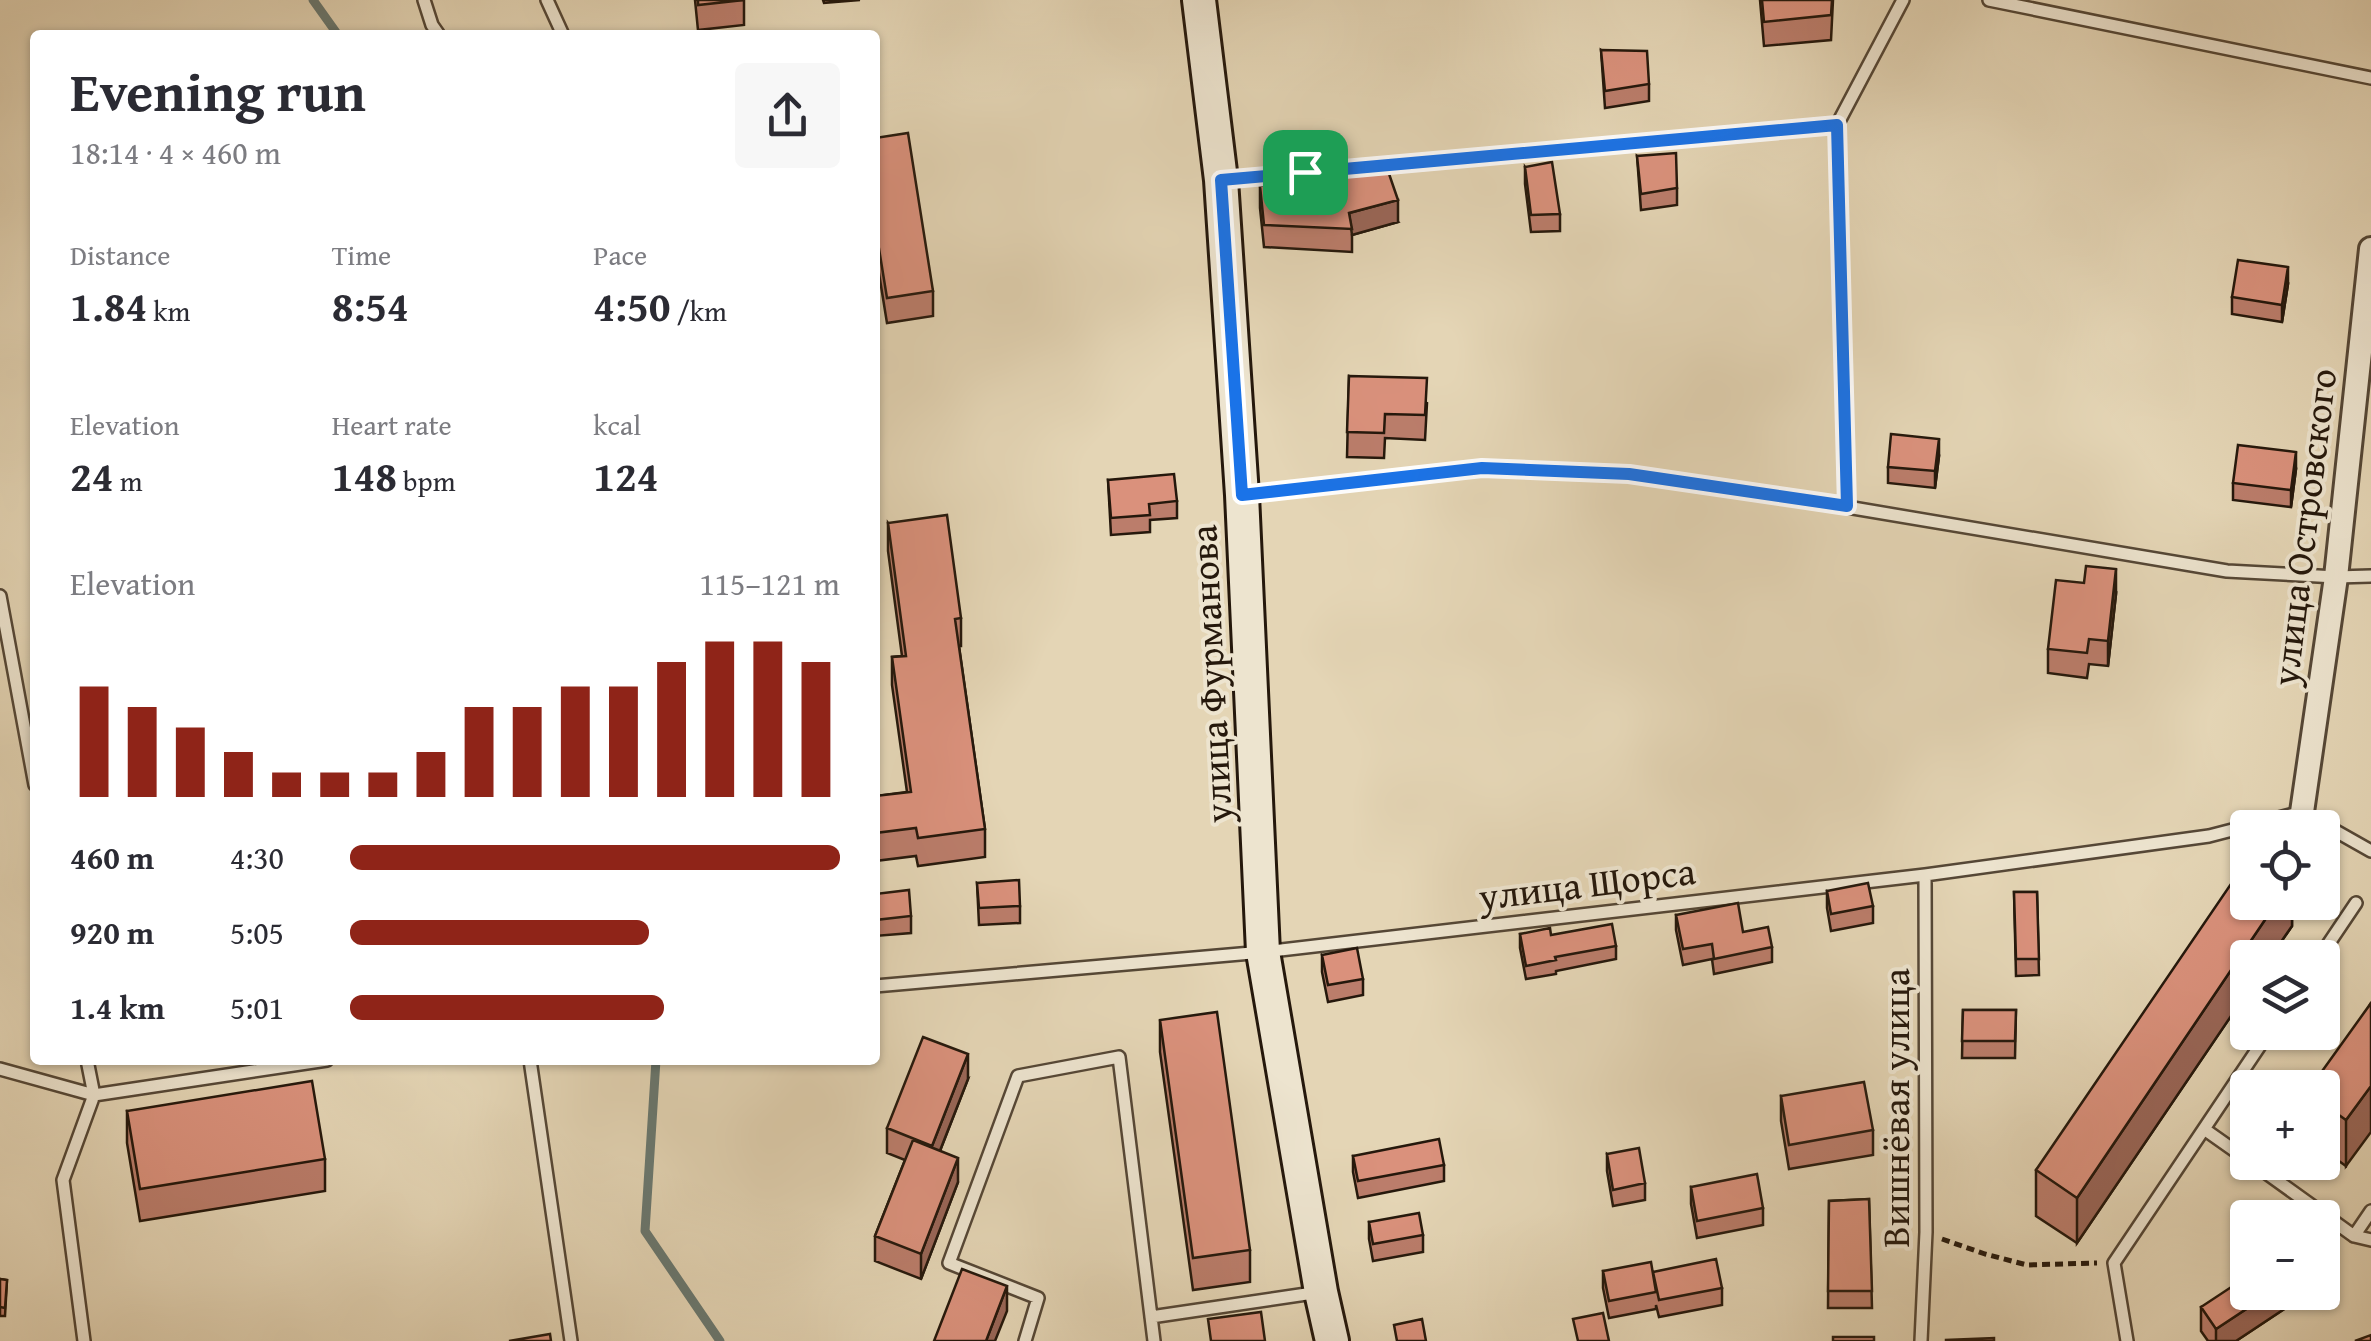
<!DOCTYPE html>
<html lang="en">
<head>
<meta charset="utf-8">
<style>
  :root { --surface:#fff; --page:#f7f7f7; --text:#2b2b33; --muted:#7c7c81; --accent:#8f2418 }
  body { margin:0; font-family:"Gentium Book Plus",serif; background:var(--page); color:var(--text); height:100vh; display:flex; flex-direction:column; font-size:38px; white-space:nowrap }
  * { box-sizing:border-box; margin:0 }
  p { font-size:32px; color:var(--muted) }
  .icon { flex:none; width:55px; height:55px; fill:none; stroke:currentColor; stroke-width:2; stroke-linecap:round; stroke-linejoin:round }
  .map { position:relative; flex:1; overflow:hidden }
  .panel { position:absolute; left:30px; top:30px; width:850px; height:1035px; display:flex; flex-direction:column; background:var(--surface); border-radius:10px; box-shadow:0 2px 8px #0004 }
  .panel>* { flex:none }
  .buttons { position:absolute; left:2230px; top:810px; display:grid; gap:20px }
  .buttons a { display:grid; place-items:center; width:110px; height:110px; border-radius:10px; background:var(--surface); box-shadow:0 2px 8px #0004; font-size:50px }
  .pin { position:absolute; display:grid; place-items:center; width:85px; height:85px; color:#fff; margin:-42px; border-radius:20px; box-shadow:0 5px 15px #0006 }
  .round { display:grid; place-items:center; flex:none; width:105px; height:105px; border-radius:10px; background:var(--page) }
  .head { display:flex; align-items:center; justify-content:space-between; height:170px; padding:0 40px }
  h1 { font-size:55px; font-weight:700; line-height:75px }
  .metrics { display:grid; grid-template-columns:repeat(3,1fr); gap:15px; height:170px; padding:10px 40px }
  .metrics div { display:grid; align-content:center }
  .metrics b { font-size:42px; font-weight:700 }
  .metrics small { font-size:28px; font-weight:400 }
  .metrics p { font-size:28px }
  .chart { height:280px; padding:20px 40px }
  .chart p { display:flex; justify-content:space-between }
  .chart svg { width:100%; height:180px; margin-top:10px; stroke:var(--accent); stroke-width:6 }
  ul { padding:0 40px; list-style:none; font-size:32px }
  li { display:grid; grid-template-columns:160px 120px 1fr; align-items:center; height:75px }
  li i { height:25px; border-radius:12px; background:var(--accent) }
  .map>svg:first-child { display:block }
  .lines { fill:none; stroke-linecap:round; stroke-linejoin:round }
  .stream { stroke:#697870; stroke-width:9 }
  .service-casing { stroke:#554736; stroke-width:16 }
  .minor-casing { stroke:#554736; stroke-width:28 }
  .secondary-casing { stroke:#25180c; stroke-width:38 }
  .path { stroke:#25180c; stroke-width:5; stroke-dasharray:8 5; stroke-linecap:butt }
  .service { stroke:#ede4cf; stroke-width:11 }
  .minor { stroke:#ede4cf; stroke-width:22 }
  .secondary { stroke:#ede4cf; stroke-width:32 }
  .wall { fill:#bb7d6b; stroke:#25180c; stroke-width:2.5 }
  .shaded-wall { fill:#996657; stroke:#25180c; stroke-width:2.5 }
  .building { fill:#da917c; stroke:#25180c; stroke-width:2.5 }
  .route-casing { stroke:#fff; stroke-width:20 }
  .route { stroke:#1a73e8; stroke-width:12 }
  .labels { text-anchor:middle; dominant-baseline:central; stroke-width:8; stroke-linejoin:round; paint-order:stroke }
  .street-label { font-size:38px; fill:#25180c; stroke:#ede4cf }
</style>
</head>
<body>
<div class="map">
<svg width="2371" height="1341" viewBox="0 0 2371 1341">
  <rect width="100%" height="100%" fill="#e4d5b5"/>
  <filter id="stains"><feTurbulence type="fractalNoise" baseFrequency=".002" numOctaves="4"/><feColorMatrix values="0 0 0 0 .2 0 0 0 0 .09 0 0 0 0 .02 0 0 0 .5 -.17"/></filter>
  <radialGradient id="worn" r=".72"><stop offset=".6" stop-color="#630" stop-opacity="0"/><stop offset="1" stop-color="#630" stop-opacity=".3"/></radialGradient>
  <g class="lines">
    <path class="stream" d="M313,0L338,35
      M656,1060L645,1231L720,1341"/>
    <defs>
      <path id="service" d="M424,0L432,25L439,35
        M547,0L563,35
        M1989,0L2371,78
        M1224,179L1837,125
        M1246,494L1482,468L1629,474L1847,507L2227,571L2336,577L2371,576
        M1847,507L1837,125L1903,0
        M0,596L35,785
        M2319,958L2356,903
        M875,986L1263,952L1925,875L2209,836L2302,812L2371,851
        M530,1060L571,1341
        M0,1069L94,1095L327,1060
        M2204,1129L2248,1160
        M2251,1162L2354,1236L2371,1211
        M2354,1236L2371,1240
        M1151,1317L1320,1292
        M84,1341L63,1180L94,1095L87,1060
        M1025,1341L1038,1298L949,1263L1018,1076L1119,1057L1154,1341
        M1921,1341L1926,1232L1925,875
        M2127,1341L2114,1263L2269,1032"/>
      <path id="minor" d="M2302,812L2336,577L2371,249"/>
      <path id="secondary" d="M1199,0L1221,180L1242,495L1263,952L1321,1292L1332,1341"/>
    </defs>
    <use href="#service" class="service-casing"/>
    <use href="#minor" class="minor-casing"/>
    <use href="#secondary" class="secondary-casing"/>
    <path class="path" d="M1942,1239L1985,1254L2027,1265L2097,1263"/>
    <use href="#service" class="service"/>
    <use href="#minor" class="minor"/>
    <use href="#secondary" class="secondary"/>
  </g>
  <path class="wall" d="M695,0H744V25L698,30Z
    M823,0H860L824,3Z
    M1760,0H1833L1831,40L1764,46Z
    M1601,50L1649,84V101L1605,108Z
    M875,138L933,291V316L887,323L875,249Z
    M1637,156L1677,188V205L1641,210Z
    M1525,167L1560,214V231L1531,232L1525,184Z
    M1342,176L1398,222L1352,235V252L1264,247L1260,208V186Z
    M2288,284L2282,322L2232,314V297Z
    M1349,376L1427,403L1425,440L1385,438L1384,458L1347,457Z
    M1939,456L1935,488L1888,483V467Z
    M2296,469L2291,507L2233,500V483Z
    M1108,480L1177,501V518L1150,520V532L1111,535Z
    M888,523L961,618V646H959L985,829V857L918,866L916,856L875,861V796L907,792L892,685V657L902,656L888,551Z
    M2116,594L2108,666L2089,664L2087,678L2048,673V649Z
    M977,883L1020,906V923L979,925Z
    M1827,891L1873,906V923L1831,931L1827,908Z
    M2014,892H2037L2039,975L2016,976Z
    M875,894L911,916V933L875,936Z
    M2292,902V926L2077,1243L2036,1216V1170Z
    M1676,915L1743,932L1772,947V962L1714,974L1712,959L1683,965L1676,930Z
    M1520,934L1551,935L1616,946V959L1556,971V974L1526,979L1520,948Z
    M1322,955L1363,979V995L1328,1002L1322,972Z
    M2371,1003L2346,1166L2322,1149V1088Z
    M1963,1010H2016L2015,1058H1962Z
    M1160,1020L1250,1250V1282L1193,1290L1160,1052Z
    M968,1079L940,1151L958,1182L921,1279L875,1261V1236L905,1160L887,1153V1128Z
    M1781,1096L1873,1130V1155L1789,1169L1781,1121Z
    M127,1111L325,1159V1191L140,1221L127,1143Z
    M1607,1154L1645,1183V1200L1613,1206L1607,1171Z
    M1353,1156L1444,1165V1181L1358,1198L1353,1172Z
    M1691,1187L1763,1208V1225L1697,1238L1691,1204Z
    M1869,1199L1872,1308H1828L1829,1201Z
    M1369,1222L1423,1235V1252L1373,1261L1369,1239Z
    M1603,1271L1653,1275L1722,1288V1305L1659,1317L1656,1305V1309L1609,1318L1603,1288Z
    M0,1279L7,1280L5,1316H0Z
    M2248,1292H2310L2236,1341H2208L2201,1331V1307Z"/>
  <path class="shaded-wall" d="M1398,200V222L1352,235L1349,213Z
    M2288,267V284L2282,322V305Z
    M1939,439V456L1935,488V471Z
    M2296,452V469L2291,507V490Z
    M2116,569V594L2108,666V641Z
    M2277,902H2292V926L2270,958H2248V991L2077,1243V1198Z
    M968,1054V1079L932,1171V1146Z
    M2371,1086V1132L2346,1166V1120Z
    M958,1158V1182L921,1279V1254Z
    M2325,1258V1283L2322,1284V1259Z
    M1007,1286V1311L995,1341H986Z
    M2272,1292H2310L2236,1341H2216V1329Z"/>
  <path class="building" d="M698,0H744L698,5Z
    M1762,0H1832L1831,15L1764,22Z
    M1601,50L1647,51L1649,84L1605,91Z
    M908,133L933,291L887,298L875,224V138Z
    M1676,153L1677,188L1641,194L1637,156Z
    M1552,162L1560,214L1531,215L1525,167Z
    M1387,168L1398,200L1349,213L1352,229L1264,225L1260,186L1341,171L1342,176Z
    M2238,260L2288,267L2282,305L2232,297Z
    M1349,376L1427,378L1425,415L1385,414L1384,433L1347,432Z
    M1891,434L1939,439L1935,471L1888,467Z
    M2238,445L2296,452L2291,490L2233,483Z
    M1174,474L1177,501L1149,504L1150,515L1111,518L1108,480Z
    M947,515L961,618L955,619L985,829L918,838L916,828L875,833V796L911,792L892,657L906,656L888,523Z
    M2086,566L2116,569L2108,641L2089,639L2087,653L2048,649L2056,580L2084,583Z
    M2248,859V902H2277L2077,1198L2036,1170Z
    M1019,880L1020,906L979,908L977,883Z
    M1868,883L1873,906L1831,914L1827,891Z
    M909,890L911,916L875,920V894Z
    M2014,892H2037L2039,959H2016Z
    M1738,903L1743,932L1768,927L1772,947L1714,959L1712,944L1683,949L1676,915Z
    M1612,924L1616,946L1555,957L1556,960L1526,966L1520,934L1550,928L1551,935Z
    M1357,948L1363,979L1328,985L1322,955Z
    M2371,1003V1086L2346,1120L2322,1103V1088H2310Z
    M1963,1010H2016L2015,1041H1962Z
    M1217,1012L1250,1250L1193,1258L1160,1020Z
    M923,1037L968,1054L932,1146L887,1128Z
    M312,1081L325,1159L140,1189L127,1111Z
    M1864,1082L1873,1130L1789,1145L1781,1096Z
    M1439,1139L1444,1165L1358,1181L1353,1156Z
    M913,1140L958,1158L921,1254L875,1236Z
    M1639,1148L1645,1183L1613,1190L1607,1154Z
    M1757,1174L1763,1208L1697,1221L1691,1187Z
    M1869,1199L1872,1291H1828L1829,1201Z
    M1419,1213L1423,1235L1373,1244L1369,1222Z
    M1716,1259L1722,1288L1659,1300L1653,1272Z
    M1651,1262L1656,1292L1609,1301L1603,1271Z
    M962,1269L1007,1286L986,1341H934Z
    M2248,1276V1292H2272L2216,1329L2201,1307Z
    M0,1279L7,1280L5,1308L0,1307Z
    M1261,1312L1265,1341H1211L1208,1319Z
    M1603,1313L1609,1341H1578L1573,1319Z
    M1422,1319L1426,1341H1397L1394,1325Z
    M550,1334L551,1341H509Z
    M2371,1335V1341H2355Z
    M1833,1337H1874V1341H1833Z
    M1994,1338V1341H1946V1340Z"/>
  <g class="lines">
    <defs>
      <path id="route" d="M1837,125L1847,506L1629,474L1482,468L1242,495L1221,180Z"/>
    </defs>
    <use href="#route" class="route-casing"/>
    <use href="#route" class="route"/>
  </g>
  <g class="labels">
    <g class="street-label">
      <text transform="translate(2303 527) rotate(-83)">улица Островского</text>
      <text transform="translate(1210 674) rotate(-93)">улица Фурманова</text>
      <text transform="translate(1587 883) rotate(-7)">улица Щорса</text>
      <text transform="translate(1895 1108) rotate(-90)">Вишнёвая улица</text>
    </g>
  </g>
  <rect width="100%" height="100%" filter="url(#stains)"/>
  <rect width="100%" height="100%" fill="url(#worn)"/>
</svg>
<div class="buttons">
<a><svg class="icon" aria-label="locate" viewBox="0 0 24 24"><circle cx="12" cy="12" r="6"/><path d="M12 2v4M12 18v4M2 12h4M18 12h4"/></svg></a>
<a><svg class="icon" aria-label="layers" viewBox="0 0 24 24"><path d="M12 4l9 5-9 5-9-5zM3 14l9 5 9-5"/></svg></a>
<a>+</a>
<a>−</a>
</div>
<div class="pin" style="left:1305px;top:172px;background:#1e9e55"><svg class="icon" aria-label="arrive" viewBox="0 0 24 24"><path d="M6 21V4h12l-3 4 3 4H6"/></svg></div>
<section class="panel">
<div class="head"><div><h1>Evening run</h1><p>18:14 · 4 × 460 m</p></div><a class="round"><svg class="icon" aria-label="share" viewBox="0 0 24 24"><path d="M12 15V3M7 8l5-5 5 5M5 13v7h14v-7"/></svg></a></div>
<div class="metrics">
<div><p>Distance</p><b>1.84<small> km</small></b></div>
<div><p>Time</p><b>8:54</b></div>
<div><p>Pace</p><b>4:50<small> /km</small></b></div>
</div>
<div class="metrics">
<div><p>Elevation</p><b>24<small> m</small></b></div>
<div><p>Heart rate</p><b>148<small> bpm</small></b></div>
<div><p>kcal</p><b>124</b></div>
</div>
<div class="chart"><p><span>Elevation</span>115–121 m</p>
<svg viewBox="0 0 160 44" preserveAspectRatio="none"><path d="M5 44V17M15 44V22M25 44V27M35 44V33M45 44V38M55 44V38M65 44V38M75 44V33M85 44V22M95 44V22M105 44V17M115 44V17M125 44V11M135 44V6M145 44V6M155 44V11"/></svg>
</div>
<ul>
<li><b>460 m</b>4:30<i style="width:100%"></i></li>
<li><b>920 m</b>5:05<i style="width:61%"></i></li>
<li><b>1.4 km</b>5:01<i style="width:64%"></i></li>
</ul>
</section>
</div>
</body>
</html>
